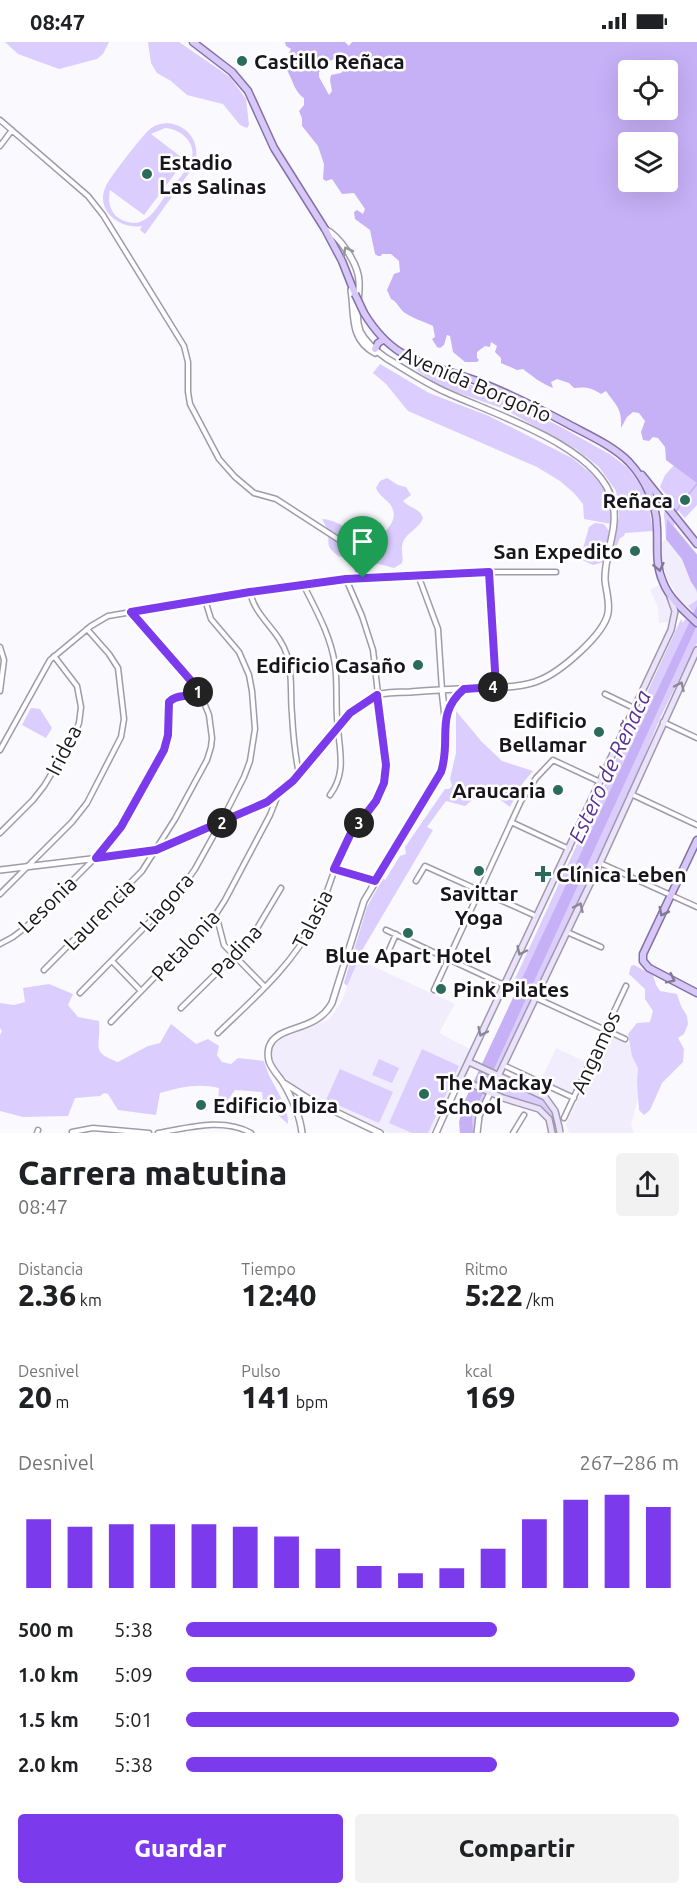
<!DOCTYPE html>
<html lang="es">
<head>
<meta charset="utf-8">
<style>
  :root { --surface:#fff; --page:#f2f2f2; --text:#202124; --muted:#757577; --accent:#7c3aed }
  body { margin:0; font-family:Ubuntu,sans-serif; background:var(--page); color:var(--text); height:100vh; display:flex; flex-direction:column; font-size:22px; white-space:nowrap }
  * { box-sizing:border-box; margin:0 }
  p { font-size:20px; color:var(--muted) }
  .icon { flex:none; width:33px; height:33px; fill:none; stroke:currentColor; stroke-width:2; stroke-linecap:round; stroke-linejoin:round }
  .map { position:relative; height:1091px; overflow:hidden }
  .panel { display:flex; flex-direction:column; background:var(--surface); flex:1 }
  .panel>* { flex:none }
  .controls { position:absolute; left:618px; top:18px; display:grid; gap:12px }
  .controls a { display:grid; place-items:center; width:60px; height:60px; border-radius:6px; background:var(--surface); box-shadow:0 6px 24px #0002; font-size:30px }
  .pin { position:absolute; display:grid; place-items:center; width:51px; height:51px; color:#fff; margin:-62px -26px; border-radius:50% 50% 50% 0; rotate:-45deg; box-shadow:0 0 6px #0007 }
  .pin .icon { rotate:45deg }
  .km { position:absolute; width:30px; height:30px; margin:-15px; border-radius:50%; background:#222; color:#fff; font-size:16px; line-height:30px; text-align:center }
  .round { display:grid; place-items:center; flex:none; width:63px; height:63px; border-radius:6px; background:var(--page) }
  .summary { display:flex; align-items:center; justify-content:space-between; height:102px; padding:0 18px }
  h1 { font-size:33px; font-weight:800; line-height:45px }
  .metrics { display:grid; grid-template-columns:repeat(3,1fr); gap:9px; height:102px; padding:6px 18px }
  .metrics div { display:grid; align-content:center }
  .metrics b { font-size:30px; font-weight:800 }
  .metrics small { font-size:16px; font-weight:400 }
  .metrics p { font-size:16px }
  .chart { height:168px; padding:12px 18px }
  .chart p { display:flex; justify-content:space-between }
  .chart svg { width:100%; height:108px; margin-top:6px; stroke:var(--accent); stroke-width:6 }
  .primary-button { display:flex; gap:12px; margin-top:auto; padding:12px 18px }
  .primary-button a { flex:1; height:69px; border-radius:6px; background:var(--accent); color:#fff; font-size:24px; font-weight:800; line-height:69px; text-align:center }
  .primary-button a+a { background:var(--page); color:var(--text) }
  ul { padding:0 18px; list-style:none; font-size:20px }
  li { display:grid; grid-template-columns:96px 72px 1fr; align-items:center; height:45px }
  li i { height:15px; border-radius:8px; background:var(--accent) }
  .status { display:flex; justify-content:space-between; align-items:center; height:42px; padding:0 30px; background:var(--surface); direction:ltr }
  .status svg { height:16px; fill:currentColor }
  .map>svg:first-child { display:block }
  .built { fill:#f1edfc }
  .green { fill:#dbcdfd; fill-rule:evenodd }
  .water { fill:#c6b0f6; fill-rule:evenodd }
  .lines { fill:none; stroke-linecap:round; stroke-linejoin:round }
  .stream { stroke:#c6b0f6; stroke-width:1.5 }
  .minor-casing { stroke:#a09bab; stroke-width:7 }
  .tertiary-casing { stroke:#a09bab; stroke-width:8 }
  .secondary-casing { stroke:#a09bab; stroke-width:8 }
  .primary-casing { stroke:#8372a8; stroke-width:9 }
  .minor { stroke:#fff; stroke-width:4 }
  .tertiary { stroke:#fff; stroke-width:5 }
  .secondary { stroke:#ebe3fb; stroke-width:5 }
  .primary { stroke:#d7c8f8; stroke-width:6 }
  .secondary-bridge-casing { stroke:#a09bab; stroke-width:8; stroke-linecap:butt }
  .primary-bridge-casing { stroke:#8372a8; stroke-width:9; stroke-linecap:butt }
  .secondary-bridge { stroke:#ebe3fb; stroke-width:5 }
  .primary-bridge { stroke:#d7c8f8; stroke-width:6 }
  .oneway { stroke:#979699 }
  .oneway2 { stroke:#817895 }
  .oneway3 { stroke:#8c8797 }
  .route-casing { stroke:#fff; stroke-width:12 }
  .route { stroke:#7c3aed; stroke-width:8 }
  .poi-dot { fill:#2a6b59; stroke:#fff; stroke-width:2 }
  .labels { text-anchor:middle; dominant-baseline:central; stroke-width:5; stroke-linejoin:round; paint-order:stroke }
  .poi-label { font-size:21px; font-weight:bold; fill:#18161c; stroke:#fff; text-anchor:start }
  .street-label { font-size:21px; fill:#18161c; stroke:#fff }
  .water-label { font-size:22px; font-style:italic; fill:#593094; stroke:#fff }
</style>
</head>
<body>
<div class="status"><b>08:47</b><svg viewBox="0 0 49 12"><path d="M0 12V9h3v3zM5 12V6h3v6zM10 12V3h3v9zM15 12V0h3v12zM26 1h20v11H26zM47 4h2v5h-2z"/></svg></div>
<div class="map">
<svg width="697" height="1091" viewBox="0 0 697 1091">
  <rect width="100%" height="100%" fill="#faf9fd"/>
  <path class="built" d="M666,497L682,517L697,551V558L687,565L679,557L667,536L662,520L661,501Z
    M661,542L671,567L669,580L659,581L658,565L650,548Z
    M357,917L455,962L439,991L470,1007L431,1091H388L298,1047L282,1033L274,1021L272,1008L279,996L328,978L333,972L342,959Z
    M609,994L653,1012L641,1045L631,1083L634,1091H569L566,1082Z
    M556,1006L586,1020L572,1051L541,1038Z"/>
  <path class="green" d="M5,0H109L103,12L97,17L59,27L18,12Z
    M148,0H179L230,35L246,57L249,83L247,86L240,83L223,62L187,53L171,39L157,31L151,21Z
    M167,81C189,83 202,102 194,124L145,192L140,188L142,184C120,188 94,168 106,144C110,135 142,94 149,88C154,83 160,82 167,81ZM165,86C183,87 199,104 190,121C184,132 174,142 167,152C160,160 153,175 142,179C134,183 123,180 116,174C109,167 108,157 110,148L144,173L185,118L151,92Z
    M406,318L495,352L563,386L611,413L628,426L638,439L648,459L653,489L625,491L624,494L620,496L610,521L619,474L616,449L599,425L576,407L504,367L453,349L435,341L405,320Z
    M380,322L429,351L489,374L572,416L598,437L609,455L611,482L584,477L583,462L574,451L560,439L537,425L408,369L386,342L373,331Z
    M678,419L697,426V463L685,476L677,467L674,484L697,512V551L682,517L666,497L664,472L667,454L660,445L665,433Z
    M387,436L398,443L406,445L411,453L403,459C409,466 420,466 423,476C420,486 407,490 403,500C400,508 404,514 402,521L394,526L379,522L367,524L364,514L352,510L340,515C323,503 331,503 327,487C326,484 324,481 322,477C345,477 369,512 389,485C393,480 395,474 393,468C390,458 379,455 376,446L380,439Z
    M595,481L604,482L609,489L604,520L593,523L580,517L589,485Z
    M697,558V601L661,674L625,761L552,922L480,1066L476,1091H462L521,937L518,943L514,939L681,577L683,581L685,577L687,578L693,570L688,564Z
    M31,666L40,667L52,686L46,696L22,683Z
    M456,669L482,700L502,719L533,729L522,742L510,765L486,747L465,764L446,759L427,785L433,788L364,905L347,944L344,941L367,865L383,836L385,838L400,814L406,812L405,805L445,747H449L452,744L450,737L456,711Z
    M634,923L653,933L656,943L660,949L677,952L681,964L687,974L688,982L684,992L678,996L684,1007L683,1020L662,1041L650,1068L644,1073L639,1068L637,1040L638,1026L632,1014L628,992L637,981L650,980L653,969L645,957V947L629,932L631,924Z
    M49,942L73,952L68,963L78,975L99,979C101,1005 90,1010 118,1020L148,1004L160,1001L171,982L196,1002L208,997L219,1004L217,1013L222,1020L231,1022L238,1016L264,1019C266,1025 268,1032 271,1037C279,1053 288,1064 288,1082L263,1060L262,1050L235,1048L223,1065L218,1062L219,1046C198,1041 181,1045 160,1051L156,1073L118,1068L108,1052L104,1051L100,1054L75,1056L68,1074L23,1075L0,1069V993L2,989L0,986V961L14,963L25,960L23,946Z
    M422,1007L459,1024L428,1091H412L389,1081Z
    M379,1017L399,1026L392,1041L372,1033Z
    M340,1027L393,1050L379,1081L326,1058Z
    M505,1041L542,1057L552,1071L556,1091H555C548,1056 526,1062 500,1051Z"/>
  <path class="water" d="M285,0H345L349,4L352,0H697V441L666,418L665,405L658,396L653,395L649,399L643,398L641,390L645,379L639,371L633,370L627,375L621,386C622,366 617,365 606,349L601,352C590,345 585,345 574,346L569,341L557,337L551,340L553,346C542,342 532,334 523,327L517,328L501,321V316L495,310L497,304L491,300L490,305L485,304L477,310V316L479,318L477,320H465L453,310L450,294L447,293L444,303L440,306L437,305L432,297L435,295L433,284C423,279 414,277 405,271C399,267 398,260 391,257L387,248L394,232L400,230L399,219L391,212H382L381,214H378L375,212L370,188L355,177L354,170L357,168L363,172L365,167L354,151L342,152L332,137L326,139L323,137L324,122L318,104L302,84V76L299,69L304,63V56C292,48 293,33 282,22L283,16L288,17L290,15L289,11L291,7L286,4ZM339,14L344,21V28L341,31L331,33L330,38L332,49L329,53L319,35V30L325,25V22ZM628,28H668V68H628ZM628,100H668V140H628Z
    M667,477L697,513V548L691,540L682,517L666,497Z
    M697,564V583L472,1075L473,1091H460L459,1080L465,1058Z"/>
  <g class="lines">
    <path class="stream" d="M676,470L681,461L697,442"/>
    <defs>
      <path id="minor" d="M0,78L88,154L103,173L184,304L188,320V350L190,362L219,417L235,435L254,451L276,457L341,499L363,535
        M0,104L12,88
        M489,530L496,645
        M418,533L438,587L442,648
        M303,542C316,568 331,594 335,623C338,644 335,666 338,687C340,712 346,731 330,753
        M250,550C255,575 279,588 287,613C293,632 290,653 292,672C293,692 295,712 299,732
        M0,605L4,618L0,649
        M605,652L634,666
        M663,680L697,696
        M0,708L50,618L91,584L108,574L250,550L346,537L489,530H556
        M631,752L697,783
        M511,780L569,807
        M0,791L33,758L44,744L73,696L79,681L81,665L77,644L54,614
        M600,821L697,865
        M334,827L375,839
        M416,839L425,824L536,874
        M0,852L72,780L87,761L121,695L124,677L118,626L109,612L87,587
        M216,872L224,903L265,945
        M386,888L504,943
        M567,890L601,905
        M0,902L13,895L26,885L106,805L130,772L166,703L169,693V660C177,651 190,657 199,648
        M386,915L396,892
        M112,919L141,949
        M44,928L142,829L175,777L207,718L211,705L212,696L209,673L199,648L131,570
        M434,948L521,759L536,736L553,718L600,740
        M80,951L178,851L195,827L220,782L244,735L250,719L255,687L252,649L249,633L239,610L211,577L205,558
        M536,956L625,997
        M181,966L250,898L281,846
        M111,980L216,872L225,858L270,773L278,753
        M218,991C253,957 291,925 314,880C328,854 333,825 347,799C362,771 385,758 386,723L373,608L362,574L346,537
        M503,1023L574,1056
        M564,1076L626,944
        M72,1090L93,1086L149,1091
        M37,1091L38,1088
        M158,1091C187,1086 223,1075 251,1091
        M513,1091L524,1073"/>
      <path id="tertiary" d="M351,248C355,273 349,297 375,311
        M446,671L450,662L463,647
        M0,828L149,810C173,804 197,792 219,782C245,770 270,761 290,742C314,719 346,663 377,653C387,650 399,650 410,650C433,648 457,647 481,646C500,645 522,646 540,638C560,630 604,593 608,571C610,560 606,549 605,538C604,511 620,486 612,458C599,405 494,372 448,351C427,342 406,328 386,316C376,309 365,300 360,289C354,273 360,256 359,240C359,223 340,194 325,187
        M284,1041L309,1057L380,1091
        M302,1091C300,1073 291,1054 282,1039C277,1032 271,1026 269,1019C268,1015 268,1009 269,1005C277,982 316,991 332,961L364,859L441,730L445,703V675L442,648
        M436,1091L460,1037
        M477,1091L479,1074L490,1051"/>
      <path id="secondary" d="M469,1020L545,1055L555,1069L559,1085
        M490,1051L600,821L697,608
        M552,1091L549,1077L539,1067L503,1056L460,1037L671,588L675,569L670,555"/>
      <path id="primary" d="M193,0L232,30L248,49L274,106L325,187L342,219L355,252
        M364,271C395,322 426,320 477,339C508,351 538,366 568,382C588,393 612,403 629,420C645,437 657,463 657,486C658,505 655,522 663,540C669,556 684,569 697,581
        M375,307L378,301L383,298
        M642,433L697,502
        M697,798L643,912V919L649,926L697,951"/>
    </defs>
    <use href="#minor" class="minor-casing"/>
    <use href="#tertiary" class="tertiary-casing"/>
    <use href="#secondary" class="secondary-casing"/>
    <use href="#primary" class="primary-casing"/>
    <use href="#minor" class="minor"/>
    <use href="#tertiary" class="tertiary"/>
    <use href="#secondary" class="secondary"/>
    <use href="#primary" class="primary"/>
    <defs>
      <path id="secondary-bridge" d="M559,1085L560,1091"/>
      <path id="primary-bridge" d="M355,252L364,271"/>
    </defs>
    <use href="#secondary-bridge" class="secondary-bridge-casing"/>
    <use href="#primary-bridge" class="primary-bridge-casing"/>
    <use href="#secondary-bridge" class="secondary-bridge"/>
    <use href="#primary-bridge" class="primary-bridge"/>
  </g>
  <defs><path id="oneway-chevron" d="M-2-3.5L2.5 0L-2 3.5" fill="none" stroke-width="1.6" stroke-linecap="round" stroke-linejoin="round" transform="scale(1.5)"/></defs>
  <use class="oneway" href="#oneway-chevron" transform="translate(347 209) rotate(-118)"/>
  <g class="oneway2">
    <use href="#oneway-chevron" transform="translate(659 525) rotate(78)"/>
    <use href="#oneway-chevron" transform="translate(663 870) rotate(117)"/>
    <use href="#oneway-chevron" transform="translate(671 937) rotate(26)"/>
  </g>
  <g class="oneway3">
    <use href="#oneway-chevron" transform="translate(680 644) rotate(-65)"/>
    <use href="#oneway-chevron" transform="translate(579 865) rotate(-65)"/>
    <use href="#oneway-chevron" transform="translate(521 909) rotate(115)"/>
    <use href="#oneway-chevron" transform="translate(482 990) rotate(115)"/>
  </g>
  <g class="lines">
    <defs>
      <path id="route" d="M489,530L496,645L464,647C434,673 452,697 441,730L375,839L334,827L350,793L376,759L384,741L386,723L377,653L350,671L293,739L267,760L156,808L96,816L121,785L164,708L168,693L169,660C177,651 190,657 199,648L131,570L250,550L346,537Z"/>
    </defs>
    <use href="#route" class="route-casing"/>
    <use href="#route" class="route"/>
  </g>
  <g class="poi-dot">
    <circle cx="242" cy="19" r="6"/>
    <circle cx="147" cy="132" r="6"/>
    <circle cx="685" cy="458" r="6"/>
    <circle cx="635" cy="509" r="6"/>
    <circle cx="418" cy="623" r="6"/>
    <circle cx="599" cy="690" r="6"/>
    <circle cx="558" cy="748" r="6"/>
    <circle cx="479" cy="829" r="6"/>
    <path d="M540 823h6v6h6v6h-6v6h-6v-6h-6v-6h6z"/>
    <circle cx="408" cy="891" r="6"/>
    <circle cx="441" cy="947" r="6"/>
    <circle cx="424" cy="1052" r="6"/>
    <circle cx="201" cy="1063" r="6"/>
  </g>
  <g class="labels">
    <g class="poi-label">
      <text x="254" y="19">Castillo Reñaca</text>
      <text x="159" y="120">Estadio<tspan x="159" dy="24">Las Salinas</tspan></text>
      <text x="673" y="458" text-anchor="end">Reñaca</text>
      <text x="623" y="509" text-anchor="end">San Expedito</text>
      <text x="406" y="623" text-anchor="end">Edificio Casaño</text>
      <text x="587" y="678" text-anchor="end">Edificio<tspan x="587" dy="24">Bellamar</tspan></text>
      <text x="546" y="748" text-anchor="end">Araucaria</text>
      <text x="556" y="832">Clínica Leben</text>
      <text x="479" y="851" text-anchor="middle">Savittar<tspan x="479" dy="24">Yoga</tspan></text>
      <text x="408" y="913" text-anchor="middle">Blue Apart Hotel</text>
      <text x="453" y="947">Pink Pilates</text>
      <text x="436" y="1040">The Mackay<tspan x="436" dy="24">School</tspan></text>
      <text x="213" y="1063">Edificio Ibiza</text>
    </g>
    <g class="street-label">
      <text transform="translate(476 342) rotate(23)">Avenida Borgoño</text>
      <text transform="translate(63 708) rotate(-63)">Iridea</text>
      <text transform="translate(166 860) rotate(-49)">Liagora</text>
      <text transform="translate(47 862) rotate(-44)">Lesonia</text>
      <text transform="translate(99 872) rotate(-45)">Laurencia</text>
      <text transform="translate(312 877) rotate(-63)">Talasia</text>
      <text transform="translate(185 903) rotate(-47)">Petalonia</text>
      <text transform="translate(236 909) rotate(-48)">Padina</text>
      <text transform="translate(595 1010) rotate(-65)">Angamos</text>
    </g>
    <g class="water-label">
      <text transform="translate(609 724) rotate(-65)">Estero de Reñaca</text>
    </g>
  </g>
</svg>
<div class="controls">
<a><svg class="icon" aria-label="locate" viewBox="0 0 24 24"><circle cx="12" cy="12" r="6"/><path d="M12 2v4M12 18v4M2 12h4M18 12h4"/></svg></a>
<a><svg class="icon" aria-label="layers" viewBox="0 0 24 24"><path d="M12 4l9 5-9 5-9-5zM3 14l9 5 9-5"/></svg></a>
</div>
<div class="pin" style="left:363px;top:536px;background:#1e9e55"><svg class="icon" aria-label="arrive" viewBox="0 0 24 24"><path d="M6 21V4h12l-3 4 3 4H6"/></svg></div>
<b class="km" style="left:198px;top:650px">1</b>
<b class="km" style="left:222px;top:781px">2</b>
<b class="km" style="left:359px;top:781px">3</b>
<b class="km" style="left:493px;top:645px">4</b>
</div>
<section class="panel">
<div class="summary"><div><h1>Carrera matutina</h1><p>08:47</p></div><a class="round"><svg class="icon" aria-label="share" viewBox="0 0 24 24"><path d="M12 15V3M7 8l5-5 5 5M5 13v7h14v-7"/></svg></a></div>
<div class="metrics">
<div><p>Distancia</p><b>2.36<small> km</small></b></div>
<div><p>Tiempo</p><b>12:40</b></div>
<div><p>Ritmo</p><b>5:22<small> /km</small></b></div>
</div>
<div class="metrics">
<div><p>Desnivel</p><b>20<small> m</small></b></div>
<div><p>Pulso</p><b>141<small> bpm</small></b></div>
<div><p>kcal</p><b>169</b></div>
</div>
<div class="chart"><p><span>Desnivel</span>267–286 m</p>
<svg viewBox="0 0 160 44" preserveAspectRatio="none"><path d="M5 44V16M15 44V19M25 44V18M35 44V18M45 44V18M55 44V19M65 44V23M75 44V28M85 44V35M95 44V38M105 44V36M115 44V28M125 44V16M135 44V8M145 44V6M155 44V11"/></svg>
</div>
<ul>
<li><b>500 m</b>5:38<i style="width:63%"></i></li>
<li><b>1.0 km</b>5:09<i style="width:91%"></i></li>
<li><b>1.5 km</b>5:01<i style="width:100%"></i></li>
<li><b>2.0 km</b>5:38<i style="width:63%"></i></li>
</ul>
<div class="primary-button"><a>Guardar</a><a>Compartir</a></div>
</section>
</body>
</html>
